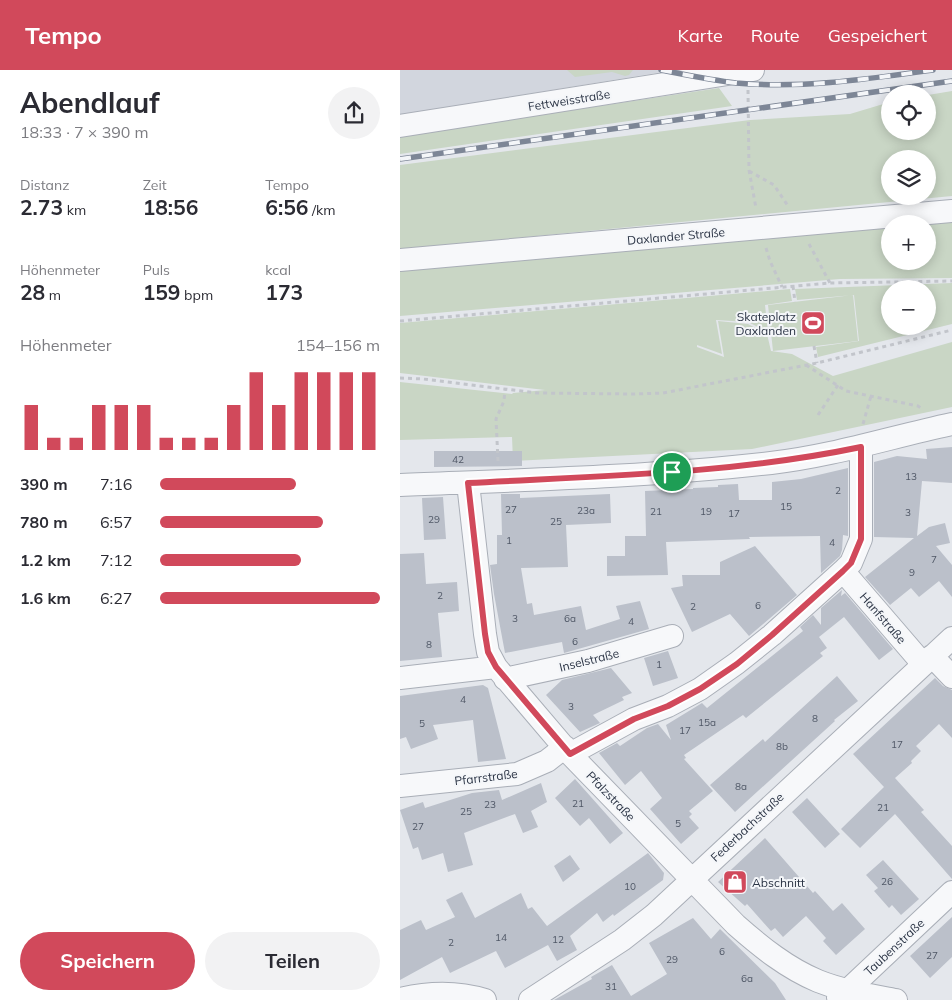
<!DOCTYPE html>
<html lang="de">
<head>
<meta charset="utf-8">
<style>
  :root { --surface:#fff; --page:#f2f2f3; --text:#2b2b33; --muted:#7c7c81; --accent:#d1495b }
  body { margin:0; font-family:Mulish,sans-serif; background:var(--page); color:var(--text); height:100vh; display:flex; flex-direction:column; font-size:19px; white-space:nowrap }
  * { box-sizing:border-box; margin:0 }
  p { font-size:16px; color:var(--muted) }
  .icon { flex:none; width:28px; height:28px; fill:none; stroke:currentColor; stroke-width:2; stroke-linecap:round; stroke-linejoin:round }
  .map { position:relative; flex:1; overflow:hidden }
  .side { display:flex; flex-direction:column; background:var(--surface); width:400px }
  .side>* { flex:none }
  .buttons { position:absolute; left:481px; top:15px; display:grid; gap:10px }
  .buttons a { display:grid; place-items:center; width:55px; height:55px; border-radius:50%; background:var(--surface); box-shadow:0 2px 12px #0003; font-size:25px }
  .pin { position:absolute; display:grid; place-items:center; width:42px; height:42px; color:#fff; margin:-21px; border:2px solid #fff; border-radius:50%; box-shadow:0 1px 5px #0007 }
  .round { display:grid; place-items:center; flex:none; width:52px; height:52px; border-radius:26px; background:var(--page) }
  .headline { display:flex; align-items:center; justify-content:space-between; height:85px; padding:0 20px }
  h1 { font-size:28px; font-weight:700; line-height:38px }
  .metrics { display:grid; grid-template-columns:repeat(3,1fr); gap:8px; height:85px; padding:5px 20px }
  .metrics div { display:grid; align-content:center }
  .metrics b { font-size:21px; font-weight:700 }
  .metrics small { font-size:14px; font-weight:400 }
  .metrics p { font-size:14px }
  .chart { height:140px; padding:10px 20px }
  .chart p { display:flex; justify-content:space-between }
  .chart svg { width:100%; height:90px; margin-top:5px; stroke:var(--accent); stroke-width:6 }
  .action { display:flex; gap:10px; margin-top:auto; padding:10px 20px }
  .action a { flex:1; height:58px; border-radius:30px; background:var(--accent); color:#fff; font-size:20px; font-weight:700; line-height:58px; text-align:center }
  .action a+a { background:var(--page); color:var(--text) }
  ul { padding:0 20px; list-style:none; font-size:16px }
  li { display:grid; grid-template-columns:80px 60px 1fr; align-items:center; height:38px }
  li i { height:12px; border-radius:6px; background:var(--accent) }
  header { display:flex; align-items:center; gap:30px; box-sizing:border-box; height:70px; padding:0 25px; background:var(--accent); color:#fff }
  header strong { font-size:24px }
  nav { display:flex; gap:28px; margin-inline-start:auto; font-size:18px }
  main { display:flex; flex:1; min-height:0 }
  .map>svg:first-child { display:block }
  .built { fill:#d2d6de }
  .green { fill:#c9d6c5; fill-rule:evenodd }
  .building { fill:#bbc0ca }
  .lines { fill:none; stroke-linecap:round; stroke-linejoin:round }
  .minor-casing { stroke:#a9aeb7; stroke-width:24 }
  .path { stroke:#c2c5cb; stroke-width:3; stroke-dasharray:4 4; stroke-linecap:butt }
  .minor { stroke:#f7f8fa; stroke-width:22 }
  .rail-casing { stroke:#7d8696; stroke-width:5.5 }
  .rail { stroke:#f4f6f9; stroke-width:4; stroke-dasharray:11; stroke-linecap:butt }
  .route-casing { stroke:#fff; stroke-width:10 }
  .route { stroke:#d1495b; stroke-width:6 }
  .labels { text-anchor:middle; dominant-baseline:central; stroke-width:4; stroke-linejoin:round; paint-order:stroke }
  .number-label { font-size:10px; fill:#4f5766 }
  .street-label { font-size:12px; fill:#2b3445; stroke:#f4f6f9 }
  .poi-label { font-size:12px; fill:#2b3445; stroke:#f4f6f9; text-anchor:end }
</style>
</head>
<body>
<header>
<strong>Tempo</strong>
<nav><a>Karte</a><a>Route</a><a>Gespeichert</a></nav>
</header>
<main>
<section class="side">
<div class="headline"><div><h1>Abendlauf</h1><p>18:33 · 7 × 390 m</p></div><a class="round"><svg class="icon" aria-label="share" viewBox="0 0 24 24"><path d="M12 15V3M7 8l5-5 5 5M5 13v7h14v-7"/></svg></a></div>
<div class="metrics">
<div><p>Distanz</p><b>2.73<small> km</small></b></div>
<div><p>Zeit</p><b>18:56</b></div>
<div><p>Tempo</p><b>6:56<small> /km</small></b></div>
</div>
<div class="metrics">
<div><p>Höhenmeter</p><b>28<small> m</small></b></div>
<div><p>Puls</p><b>159<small> bpm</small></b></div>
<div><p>kcal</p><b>173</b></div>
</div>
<div class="chart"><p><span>Höhenmeter</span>154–156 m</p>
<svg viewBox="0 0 160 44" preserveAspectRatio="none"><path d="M5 44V22M15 44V38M25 44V38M35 44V22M45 44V22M55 44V22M65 44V38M75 44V38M85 44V38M95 44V22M105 44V6M115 44V22M125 44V6M135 44V6M145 44V6M155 44V6"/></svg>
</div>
<ul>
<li><b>390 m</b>7:16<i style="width:62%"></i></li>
<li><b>780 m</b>6:57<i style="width:74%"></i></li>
<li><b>1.2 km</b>7:12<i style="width:64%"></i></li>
<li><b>1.6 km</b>6:27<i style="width:100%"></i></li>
</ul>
<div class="action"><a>Speichern</a><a>Teilen</a></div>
</section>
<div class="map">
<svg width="552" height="930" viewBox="0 0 552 930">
  <rect width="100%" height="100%" fill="#e4e7ec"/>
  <path class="built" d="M0,0H274L0,45Z"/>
  <path class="green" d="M167,0H233L229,5L225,6L212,2L175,7Z
    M319,18L332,36L0,84V66Z
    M552,21V126L0,179V95L350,50L450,44L490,32V61H528V25ZM490,89H528V126H490Z
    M552,150V208L440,209L0,246V201L490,155V191H528V154Z
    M552,213V254L418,287L416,277L459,271L454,225L397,230L395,219ZM490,219H528V256H490Z
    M390,219L392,231L365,235L368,262L348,252L316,250L322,284L297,275V277L324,287L318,251L348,254L367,264L371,281L392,284L433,306L552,272V337L352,379L113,391L112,367L0,370V312L112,324L113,323L145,320L0,303V253Z
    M453,225L458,271L373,281L368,235Z"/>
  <path class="building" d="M552,377V413L522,411L517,466L529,457L545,453L550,473L536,476L552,495V527L539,511L519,527L511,518L490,535L465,507L514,468L474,467V392L497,386L527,389L526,379Z
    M34,381H122V396L34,397Z
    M448,398V466L443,465L442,480L440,486L421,503L420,466L349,467L350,469L266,472L268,505L207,506V486H225V466H246L245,421L293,419V418L318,417V415L338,414L339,430H372V412L401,409Z
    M101,424H120V428L210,424L211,453L166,455L168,497L121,498L127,534L132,533L134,545L181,536L186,560L220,549L216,536L240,531L249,559L164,583L162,572L105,583L94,524L90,495L97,494V465H102Z
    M43,427L46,469L24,470L22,428Z
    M355,476L397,525L349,566L330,544L292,562L271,518L283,516L282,505H320V492Z
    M24,483L26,514L57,512L59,541L38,543L42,587L0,591V484Z
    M442,520L441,526L445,523L493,579L479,590L444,547L419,567L427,578L420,583L423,586L346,648L343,645L284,685L286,688L284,689L313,721L289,741L292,744L289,747L299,758L281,774L250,739L262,728L241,701L225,715L199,683L217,673L220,676L247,658L258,654L271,670L266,655L302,633L307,638L403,561L400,557L413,545L421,555V538Z
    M268,581L278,608L253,616L244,588Z
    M211,598L232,623L222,627L224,630L193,645L200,653L180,662L146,625L162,610Z
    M437,606L458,631L434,650L435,651L335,742L310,715L363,669L365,672Z
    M535,608L543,616L552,620V668L539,654L516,676L521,681L511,691L512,693L495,708L524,740L521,742L552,776V809L495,744L460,778L441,759L484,717L453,684Z
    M83,615L88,618L106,689L78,692L73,650L33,655L38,669L11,679L6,667L0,669V626Z
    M175,709L223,763L210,774L189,748L180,756L155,728Z
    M141,713L147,732L131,741L138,757L123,763L115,744L64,763L73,795L48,802L43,783L22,790L18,777L13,779L0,740L23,732L25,738L72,723L99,720L102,730Z
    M407,728L440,764L425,778L392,742Z
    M365,768L413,823L415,821L433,841L442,833L465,859L436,885L423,871L426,868L406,846L383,867L375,858L371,861L347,834L345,836L318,812Z
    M248,783L264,803L263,810L214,846L213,844L203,852L197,843L170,866L177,880L157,891L148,875L105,898L96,881L50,903L42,887L0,910V860L21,850L26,860L55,847L46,830L62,822L75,848L121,823L128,839L132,837L147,856Z
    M170,785L180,799L163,812L154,796Z
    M483,790L519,829L501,845L492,835L489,838L474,821L478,818L466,805Z
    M552,847V887L530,908L510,886Z
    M293,848L311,869L320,859L375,913L386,930H154L192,909L191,907L212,895L231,926L267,904L249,873Z"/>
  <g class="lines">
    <defs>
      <path id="minor" d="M0,56L353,0
        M0,190L552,141
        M68,413L85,564L88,582L96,597L170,684L336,855C361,877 387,898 418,911C443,921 470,925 496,930
        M0,415C123,410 248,407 371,393C433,386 491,367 552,354
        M443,501L523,594
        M532,586L552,607
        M0,608L96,597
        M105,609L188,591L272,566
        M170,684L234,649L268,636L300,619L337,593L372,565L443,501L451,493L461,469V377
        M0,716L117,704L147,691L165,677
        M438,927L448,920L552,822
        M0,929C29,922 56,921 85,930
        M130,930L222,870L254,845L552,568"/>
    </defs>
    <use href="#minor" class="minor-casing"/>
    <path class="path" d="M348,20L349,100L356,138
      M349,101L374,115L388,136
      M409,174L430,213
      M366,178L370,191L382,217
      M393,216L395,232
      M0,251L430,213L552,211
      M414,276L417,293
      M406,295L446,321L518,336L522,339
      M0,308L23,309L137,323L234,324L263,323L417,293L552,260
      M418,345L438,315
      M463,354L471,326
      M98,391L96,349L104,331L105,319"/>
    <use href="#minor" class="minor"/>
    <defs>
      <path id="rail" d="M261,0C286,5 311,10 336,13C402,19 468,9 533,0
        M0,89L552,11"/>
    </defs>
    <use href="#rail" class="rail-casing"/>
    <use href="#rail" class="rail"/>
  </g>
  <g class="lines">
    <defs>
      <path id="route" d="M461,377V469L451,493L443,501L372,565L337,594L300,619L268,636L234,649L170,684L96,597L88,582L85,564L68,413C199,406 332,404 461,377Z"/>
    </defs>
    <use href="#route" class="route-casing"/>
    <use href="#route" class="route"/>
  </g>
  <defs>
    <symbol id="stadium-square" viewBox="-11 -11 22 22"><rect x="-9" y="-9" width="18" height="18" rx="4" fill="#d1495b" stroke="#f4f6f9"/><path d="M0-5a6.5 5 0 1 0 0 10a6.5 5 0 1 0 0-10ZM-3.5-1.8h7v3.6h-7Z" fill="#fff"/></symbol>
    <symbol id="shop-square" viewBox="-11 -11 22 22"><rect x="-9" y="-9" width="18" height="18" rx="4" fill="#d1495b" stroke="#f4f6f9"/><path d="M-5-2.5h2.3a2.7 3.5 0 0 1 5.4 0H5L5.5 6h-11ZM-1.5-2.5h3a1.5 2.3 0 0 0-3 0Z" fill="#fff"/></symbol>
  </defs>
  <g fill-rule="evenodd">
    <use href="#stadium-square" x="399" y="239" width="28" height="28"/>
    <use href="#shop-square" x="321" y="798" width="28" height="28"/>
  </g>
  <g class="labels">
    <g class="number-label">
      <text x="58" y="389">42</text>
      <text x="511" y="406">13</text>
      <text x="438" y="420">2</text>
      <text x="386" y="436">15</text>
      <text x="111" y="439">27</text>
      <text x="186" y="440">23a</text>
      <text x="256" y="441">21</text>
      <text x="306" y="441">19</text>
      <text x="508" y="442">3</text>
      <text x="334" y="443">17</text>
      <text x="34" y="449">29</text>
      <text x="156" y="451">25</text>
      <text x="109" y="470">1</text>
      <text x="432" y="472">4</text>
      <text x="534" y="489">7</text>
      <text x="512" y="502">9</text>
      <text x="40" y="525">2</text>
      <text x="358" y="535">6</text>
      <text x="293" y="536">2</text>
      <text x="115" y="548">3</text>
      <text x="170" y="548">6a</text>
      <text x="231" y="551">4</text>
      <text x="175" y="571">6</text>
      <text x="29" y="574">8</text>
      <text x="259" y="594">1</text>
      <text x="63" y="629">4</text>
      <text x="171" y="636">3</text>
      <text x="415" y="648">8</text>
      <text x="307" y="652">15a</text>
      <text x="22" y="653">5</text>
      <text x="285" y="660">17</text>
      <text x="497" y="674">17</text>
      <text x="382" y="676">8b</text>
      <text x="341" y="716">8a</text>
      <text x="178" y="733">21</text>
      <text x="90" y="734">23</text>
      <text x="483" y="737">21</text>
      <text x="66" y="741">25</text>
      <text x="278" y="753">5</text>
      <text x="18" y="756">27</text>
      <text x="487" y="811">26</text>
      <text x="230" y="816">10</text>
      <text x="101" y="867">14</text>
      <text x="158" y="869">12</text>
      <text x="51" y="872">2</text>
      <text x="322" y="881">6</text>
      <text x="532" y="885">27</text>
      <text x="272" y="889">29</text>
      <text x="347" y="908">6a</text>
      <text x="211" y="916">31</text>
    </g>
    <g class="street-label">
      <text transform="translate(169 30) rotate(-9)">Fettweisstraße</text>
      <text transform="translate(276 166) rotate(-5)">Daxlander Straße</text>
      <text transform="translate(483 548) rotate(49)">Hanfstraße</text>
      <text transform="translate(189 590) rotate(-14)">Inselstraße</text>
      <text transform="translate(86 707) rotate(-7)">Pfarrstraße</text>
      <text transform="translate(211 726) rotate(46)">Pfalzstraße</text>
      <text transform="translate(347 757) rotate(-43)">Federbachstraße</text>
      <text transform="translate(494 877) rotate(-43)">Taubenstraße</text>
    </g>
    <g class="poi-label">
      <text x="396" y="246">Skateplatz<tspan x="396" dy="14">Daxlanden</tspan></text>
      <text x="352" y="812" text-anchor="start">Abschnitt</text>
    </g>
  </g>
</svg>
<div class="buttons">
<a><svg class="icon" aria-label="locate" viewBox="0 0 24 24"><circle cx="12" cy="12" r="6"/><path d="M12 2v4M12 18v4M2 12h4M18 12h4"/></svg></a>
<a><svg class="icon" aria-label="layers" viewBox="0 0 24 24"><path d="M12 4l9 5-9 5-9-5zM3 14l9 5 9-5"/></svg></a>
<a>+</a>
<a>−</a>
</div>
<div class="pin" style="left:272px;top:402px;background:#1e9e55"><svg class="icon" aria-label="arrive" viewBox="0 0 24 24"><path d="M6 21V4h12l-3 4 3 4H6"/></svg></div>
</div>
</main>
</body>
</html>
